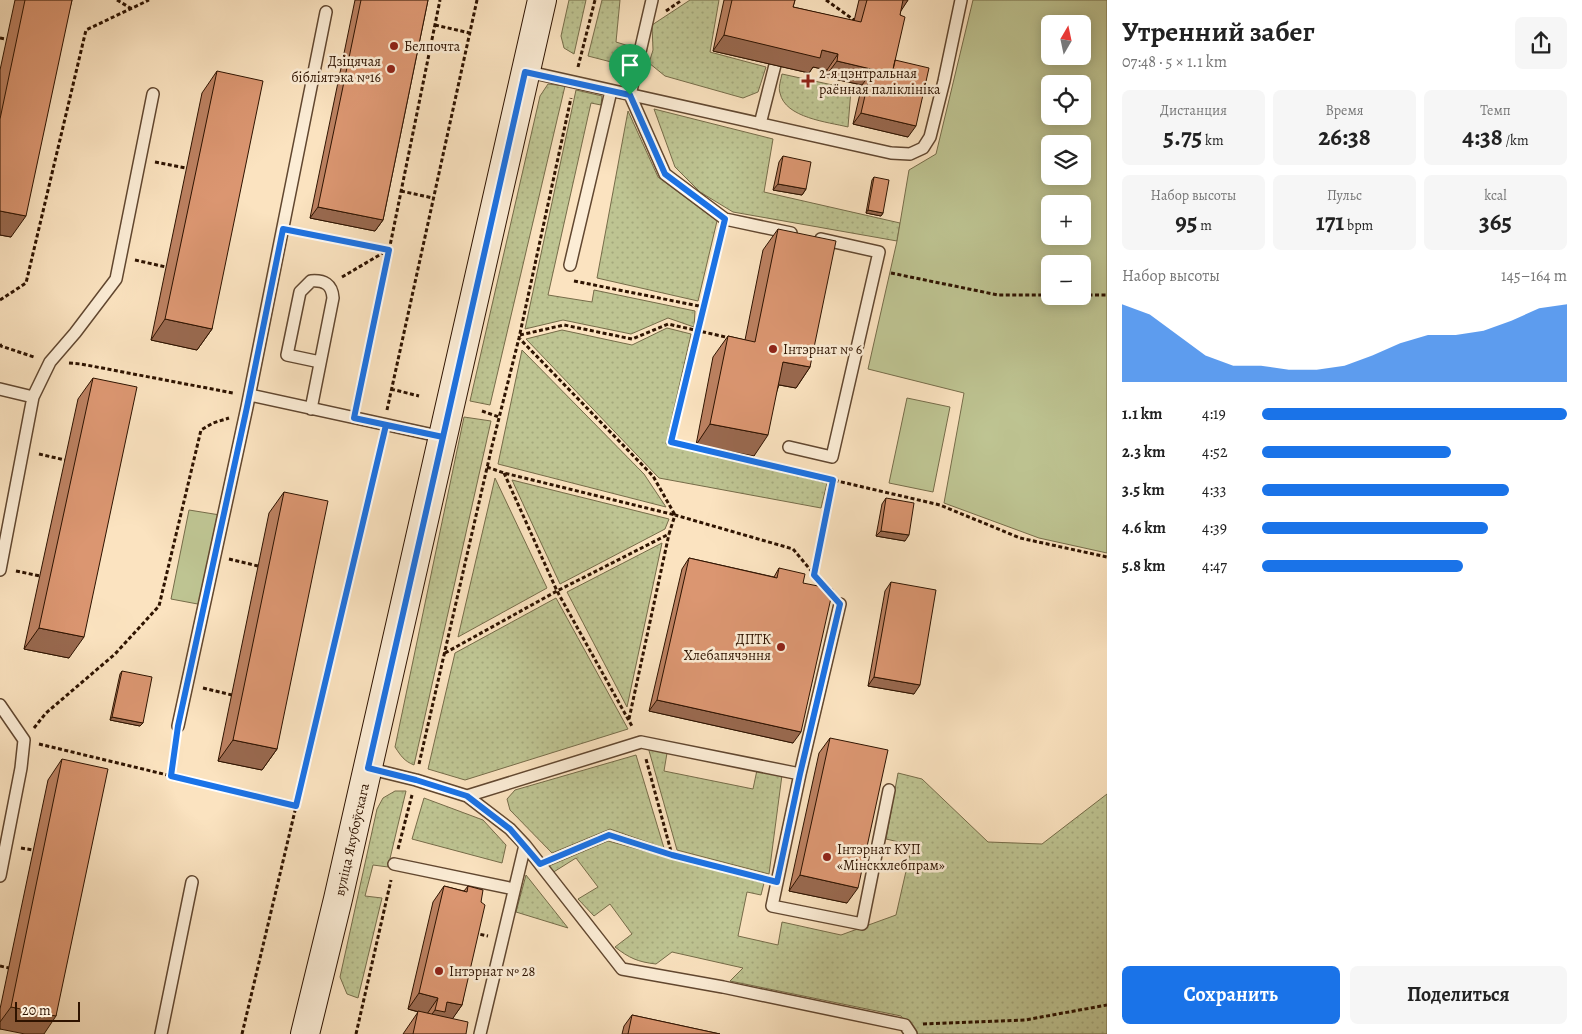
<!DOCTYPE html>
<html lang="ru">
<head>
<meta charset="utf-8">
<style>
  :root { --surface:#fff; --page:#f6f6f6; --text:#222; --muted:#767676; --accent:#1a73e8 }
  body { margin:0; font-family:Alegreya,serif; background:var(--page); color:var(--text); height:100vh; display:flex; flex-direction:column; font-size:19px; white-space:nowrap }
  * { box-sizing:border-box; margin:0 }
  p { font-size:16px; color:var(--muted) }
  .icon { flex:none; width:28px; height:28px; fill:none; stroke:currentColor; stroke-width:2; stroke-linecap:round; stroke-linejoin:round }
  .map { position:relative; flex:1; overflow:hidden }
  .sheet { display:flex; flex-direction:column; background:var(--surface); width:475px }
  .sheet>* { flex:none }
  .needle { width:32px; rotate:9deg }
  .buttons { position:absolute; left:1041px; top:15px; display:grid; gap:10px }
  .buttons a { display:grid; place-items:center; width:50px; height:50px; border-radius:8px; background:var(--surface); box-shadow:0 2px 12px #0003; font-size:25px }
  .scale { position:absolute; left:15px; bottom:12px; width:65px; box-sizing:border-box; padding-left:5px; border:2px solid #2e1300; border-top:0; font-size:14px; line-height:18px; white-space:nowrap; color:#2e1300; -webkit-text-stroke:4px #fcedd6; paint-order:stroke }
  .pin { position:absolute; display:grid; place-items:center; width:42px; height:42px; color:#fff; margin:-51px -21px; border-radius:50% 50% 50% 0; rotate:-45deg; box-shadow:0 0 5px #0007 }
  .pin .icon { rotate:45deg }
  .round { display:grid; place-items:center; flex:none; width:52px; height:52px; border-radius:8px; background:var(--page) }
  .headline { display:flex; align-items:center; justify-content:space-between; height:85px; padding:0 15px }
  h1 { font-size:28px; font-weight:700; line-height:38px }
  .figures { display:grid; grid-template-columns:repeat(3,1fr); gap:8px; height:85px; padding:5px 15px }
  .figures div { display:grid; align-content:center; border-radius:8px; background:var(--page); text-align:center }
  .figures b { font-size:25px; font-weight:700 }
  .figures small { font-size:14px; font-weight:400 }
  .figures p { font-size:14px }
  .chart { height:140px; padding:10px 15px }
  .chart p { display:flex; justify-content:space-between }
  .chart svg { width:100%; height:90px; margin-top:5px; fill:var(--accent); opacity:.7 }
  .primary-button { display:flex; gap:10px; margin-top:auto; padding:10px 15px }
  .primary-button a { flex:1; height:58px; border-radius:8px; background:var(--accent); color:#fff; font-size:20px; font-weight:700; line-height:58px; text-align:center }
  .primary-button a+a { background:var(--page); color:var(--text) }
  ul { padding:0 15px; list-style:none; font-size:16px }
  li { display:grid; grid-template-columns:80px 60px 1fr; align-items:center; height:38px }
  li i { height:12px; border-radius:6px; background:var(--accent) }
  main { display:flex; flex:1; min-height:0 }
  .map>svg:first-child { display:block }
  .grass { fill:url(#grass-dots); stroke:#766c49 }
  .green { fill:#bec492; stroke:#766c49; fill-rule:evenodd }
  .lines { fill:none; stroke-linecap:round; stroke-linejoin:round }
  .service-casing { stroke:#614730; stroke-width:14 }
  .secondary-casing { stroke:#2e1300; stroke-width:30 }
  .path { stroke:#2e1300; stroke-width:3; stroke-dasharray:4 2.5; stroke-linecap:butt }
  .service { stroke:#fcedd6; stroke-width:11 }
  .secondary { stroke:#fcedd6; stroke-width:28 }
  .wall { fill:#bc8161; stroke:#2e1300 }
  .shaded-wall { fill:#99694f; stroke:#2e1300 }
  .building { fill:#db9671; stroke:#2e1300 }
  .route-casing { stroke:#fff; stroke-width:10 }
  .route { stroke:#1a73e8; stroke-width:6 }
  .poi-dot { fill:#8f2418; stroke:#fcedd6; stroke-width:2 }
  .labels { text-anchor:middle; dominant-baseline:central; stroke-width:5; stroke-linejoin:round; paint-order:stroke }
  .poi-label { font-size:14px; fill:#2e1300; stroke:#fcedd6; text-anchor:start }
  .street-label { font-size:14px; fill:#2e1300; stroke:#fcedd6 }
</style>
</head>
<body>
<main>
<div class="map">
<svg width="1107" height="1034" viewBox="0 0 1107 1034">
  <defs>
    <pattern id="grass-dots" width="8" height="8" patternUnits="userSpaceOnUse" patternTransform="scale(1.25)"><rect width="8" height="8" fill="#bec492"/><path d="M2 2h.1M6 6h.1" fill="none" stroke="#a4a87c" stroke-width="1.8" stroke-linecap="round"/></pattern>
  </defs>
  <rect width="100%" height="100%" fill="#fbe3c0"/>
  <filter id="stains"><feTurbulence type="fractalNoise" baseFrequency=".004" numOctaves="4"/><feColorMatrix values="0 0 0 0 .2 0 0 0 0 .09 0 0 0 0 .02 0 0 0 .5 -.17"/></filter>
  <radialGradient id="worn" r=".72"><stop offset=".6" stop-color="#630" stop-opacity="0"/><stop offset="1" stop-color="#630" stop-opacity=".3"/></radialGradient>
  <path class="grass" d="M569,0H586L574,54L564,48L561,36Z
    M602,0H620L616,42L629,46L626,59L619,64L588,56Z
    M690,0H719L710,52L766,67L758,92L743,98L665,76L649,63L653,50L652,25Z
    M782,74L851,89L848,127C828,122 785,118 780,93C778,88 781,79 782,74Z
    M548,84L565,86L490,405L470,401L540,96Z
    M576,90L602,96L601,105L591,103L548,295L592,302L594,290L695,311L694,327L668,318L631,334L563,320L525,329Z
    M654,109L773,139L764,192L900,223L897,241L733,212L700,192L675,167Z
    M628,111L658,177L717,221L698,301L597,278Z
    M667,328L691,334L666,444L827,483L821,508L659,478L526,339L562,330L632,345Z
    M522,350L644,474L666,507L498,464Z
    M464,417L491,421L414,765C404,761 401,756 395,747Z
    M495,478L547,588L458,637Z
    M512,480L669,519L665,529L560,584Z
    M662,543L627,707L567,592Z
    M556,598L628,729L465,780L428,769L455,653Z
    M648,747L667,753L664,771L753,789L757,770L782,775L769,874L677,850Z
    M636,755L664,848L610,829L552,853L510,810L507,799L515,790Z
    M898,773L922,779L988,842L1042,844L1107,794V1034H914L901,1016L730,981L743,968L672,952L656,964C638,962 629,958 615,947L632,934L610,904L594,916L578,899L598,887L576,858L552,873L549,866L608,841L764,883L761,895L747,892L738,936L778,945L782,922L841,935L896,915L912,845L886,839Z
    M395,791H406L388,867L373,865L365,896L382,898L358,998L347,994L340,977L377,809L383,798Z
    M424,798L483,820L506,845L502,863L412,839Z
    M526,875L568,928L516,912Z"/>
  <path class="green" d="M973,0H1107V553L1039,538L944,503L964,393L868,369L897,241L909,170L936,154ZM1050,24H1082V56H1050ZM1050,84H1082V116H1050ZM1050,144H1082V176H1050ZM1050,204H1082V236H1050ZM1050,264H1082V296H1050Z
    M907,398L950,407L933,492L889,483Z
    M189,510L220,515L203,605L171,599Z"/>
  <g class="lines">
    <defs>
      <path id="service" d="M652,0L630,95L665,174L725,219L791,233
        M525,71L891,153L910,154L923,148L930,137L944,81L961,0
        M760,124L775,65
        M570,265L611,91
        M0,389L33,397
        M250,395L443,437
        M311,409L333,298C332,284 324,280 311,281L300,292L287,355L320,362
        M789,447L832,457L879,252L821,239
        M0,570L33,397L50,362L75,333L116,279L153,94
        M0,705L24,740L21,768L0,876
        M178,726L247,407L326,12
        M367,768L416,780L467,796L641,742L800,774L840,604
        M800,774L772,906L862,924L889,790
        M467,796L510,829L525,845L480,1034
        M525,845L622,969L723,987L905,1025L911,1034
        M394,864L514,889
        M161,1034L192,882"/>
      <g id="secondary">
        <path id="s1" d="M305,1034L338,899L542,0"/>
      </g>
    </defs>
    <use href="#service" class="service-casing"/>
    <use href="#secondary" class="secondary-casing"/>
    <path class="path" d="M117,0L132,9
      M826,0L854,20
      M666,11L682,0
      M435,25L470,33
      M0,38L6,39
      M578,67L595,0
      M155,162L186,168
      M401,191L433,198
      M298,232L389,250
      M721,234L671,442L833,480
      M135,260L166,267
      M891,273L998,295H1050
      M342,277L388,250
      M574,281L704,307
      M1082,295H1107
      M0,300L26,283L86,30L149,0
      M520,335L564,325L632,339L668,324L730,338
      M0,344L1,346L34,357
      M69,363L81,364L233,393
      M391,389L419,396
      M358,403L440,0
      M387,410L477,0
      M482,411L499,417
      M39,454L65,460
      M487,467L504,473L675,515L653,476L520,339
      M504,473L557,591L633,728
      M229,559L258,566
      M16,571L40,576
      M814,574L833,480L940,505L1020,538L1107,557
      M445,653L557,591L669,534L675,515L793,549L828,591
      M203,688L232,695
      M629,719L669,534
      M34,728L46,713L115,654L159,606L201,430L213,423L229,418
      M39,744L296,806
      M419,764L492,446L519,338L571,98
      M171,776L176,741
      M21,848L33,850
      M398,849L412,795
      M672,855L763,879
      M554,858L609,835L672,855L646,759
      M474,933L488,936
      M0,966L9,968
      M923,1024L1025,1020L1107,1005
      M242,1034L383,440
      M356,1034L391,880"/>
    <use href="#service" class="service"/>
    <use href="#secondary" class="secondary"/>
  </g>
  <path class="wall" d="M15,0H72L11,237L0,235V70Z
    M355,0H428L383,220L375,231L310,218Z
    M724,0H795L793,7L854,21L859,0H908L900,11V15L895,60L908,137L853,124L862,85L825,77L827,70L813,67L809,73L713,51Z
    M217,71L212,329L197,350L151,340L202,93Z
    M783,156L806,189L802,195L773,190L779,162Z
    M874,177L883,213L881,216L866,213L872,180Z
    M778,229L810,367L796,388L779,385L754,456L696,445L713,357L728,336L745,340L763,250Z
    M93,378L69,658L24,649L78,399Z
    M284,492L277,749L262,770L218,761L269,513Z
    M886,498L905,541L876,536L882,504Z
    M689,558L774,577L779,568L803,583L793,743L649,711L682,569Z
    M891,582L914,694L868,686L885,591Z
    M122,671L143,723L140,726L110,720L120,674Z
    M830,738L847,903L789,891L819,753Z
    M62,759L56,1016L0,1029V1009L48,780Z
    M444,886L464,891L468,886L481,902L462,1005L452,1019L466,1034H403L418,1012L408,1009L433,902Z
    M632,1015L720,1034H622L624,1026Z"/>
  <path class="shaded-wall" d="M902,0H908L899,14Z
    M724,35L822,50L838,54L827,70L813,67L809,73L713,51Z
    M837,61L892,74L881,90L870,74L862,85L825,77Z
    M861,113L916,126L908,137L853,124Z
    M778,184L806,189L802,195L773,190Z
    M318,207L383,220L375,231L310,218Z
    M868,210L883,213L881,216L866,213Z
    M0,211L26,216L11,237L0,235Z
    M165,319L212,329L197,350L151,340Z
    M783,362L810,367L796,388L769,383Z
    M710,424L768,435L754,456L696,445Z
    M881,531L909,535L905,541L876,536Z
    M39,628L84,637L69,658L24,649Z
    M874,677L920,685L914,694L868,686Z
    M657,700L801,732L793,743L649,711Z
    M112,717L143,723L140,726L110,720Z
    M233,740L277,749L262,770L218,761Z
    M800,875L858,888L847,903L789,891Z
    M419,993L438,998L427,1014L408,1009Z
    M447,1002L462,1005L451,1021L424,1025L435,1010Z
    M11,1007L56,1016L44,1034H25L0,1029V1022Z"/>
  <path class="building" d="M25,0H72L26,216L0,211V119Z
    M361,0H428L383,220L318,207Z
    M732,0H795L793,7L861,22L867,0H903L900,15L905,17L892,74L837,61L838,54L822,50L820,58L724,35Z
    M895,60L929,68L916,126L861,113L870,74L889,79L892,74Z
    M217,71L263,81L212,329L165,319Z
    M783,156L811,162L806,189L778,184Z
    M874,177L889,180L883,213L868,210Z
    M778,229L836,241L810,367L783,362L768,435L710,424L728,336L755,342Z
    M93,378L137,387L84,637L39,628Z
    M284,492L328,501L277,749L233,740Z
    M886,498L914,503L909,535L881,531Z
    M689,558L777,578L779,568L805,574L803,583L833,589L801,732L657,700Z
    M891,582L936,590L920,685L874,677Z
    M122,671L152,677L143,723L112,717Z
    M830,738L888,750L858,888L800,875Z
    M62,759L108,769L56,1016L11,1007Z
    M444,886L467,892L468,886L483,890L481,902L485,905L462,1005L447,1002L445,1012L435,1010L438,998L419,993Z
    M418,1011L468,1022L466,1034H413Z
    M632,1015L720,1034H628Z"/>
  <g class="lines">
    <defs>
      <path id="route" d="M630,95L525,72L443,437L354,418L389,250L283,229L247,407L178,726L171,776L296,806L386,425L443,437L368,768L416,780L467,796L510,829L540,864L609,835L672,855L777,882L800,774L840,604L814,575L833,480L671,442L725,219L665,174L630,95"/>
    </defs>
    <use href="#route" class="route-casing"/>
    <use href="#route" class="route"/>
  </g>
  <g class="poi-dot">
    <circle cx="394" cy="46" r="5"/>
    <circle cx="391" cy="69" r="5"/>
    <path d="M805.5 73.5h5v5h5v5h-5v5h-5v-5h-5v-5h5z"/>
    <circle cx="773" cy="349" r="5"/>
    <circle cx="781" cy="647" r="5"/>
    <circle cx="827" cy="857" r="5"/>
    <circle cx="439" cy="971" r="5"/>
  </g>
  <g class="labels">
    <g class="poi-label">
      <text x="404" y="46">Белпочта</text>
      <text x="381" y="61" text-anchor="end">Дзіцячая<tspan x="381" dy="16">бібліятэка №16</tspan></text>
      <text x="819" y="73">2-я цэнтральная<tspan x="819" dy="16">раённая паліклініка</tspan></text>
      <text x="783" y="349">Інтэрнат № 6</text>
      <text x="771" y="639" text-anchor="end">ДПТК<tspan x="771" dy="16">Хлебапячэння</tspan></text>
      <text x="837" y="849">Інтэрнат КУП<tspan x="837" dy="16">«Мінскхлебпрам»</tspan></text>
      <text x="449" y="971">Інтэрнат № 28</text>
    </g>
    <g class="street-label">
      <text stroke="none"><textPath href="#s1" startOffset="200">вуліца Якубоўскага</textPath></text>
    </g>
  </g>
  <rect width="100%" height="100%" filter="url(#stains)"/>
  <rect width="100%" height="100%" fill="url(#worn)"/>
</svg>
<div class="buttons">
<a><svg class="needle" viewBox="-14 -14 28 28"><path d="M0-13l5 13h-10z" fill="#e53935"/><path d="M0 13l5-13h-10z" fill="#767676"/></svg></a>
<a><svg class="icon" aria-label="locate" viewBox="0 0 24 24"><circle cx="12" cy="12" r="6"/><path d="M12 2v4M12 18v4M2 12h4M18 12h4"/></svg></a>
<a><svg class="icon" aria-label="layers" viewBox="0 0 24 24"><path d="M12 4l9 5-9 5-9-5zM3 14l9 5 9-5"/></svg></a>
<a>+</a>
<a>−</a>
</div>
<div class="scale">20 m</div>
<div class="pin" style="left:630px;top:95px;background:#1e9e55"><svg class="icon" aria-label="arrive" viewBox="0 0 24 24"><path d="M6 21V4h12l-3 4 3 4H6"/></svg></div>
</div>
<section class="sheet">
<div class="headline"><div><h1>Утренний забег</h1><p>07:48 · 5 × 1.1 km</p></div><a class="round"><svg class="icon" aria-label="share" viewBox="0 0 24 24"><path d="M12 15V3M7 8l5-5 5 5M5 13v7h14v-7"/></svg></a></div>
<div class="figures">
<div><p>Дистанция</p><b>5.75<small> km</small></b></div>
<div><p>Время</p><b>26:38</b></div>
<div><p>Темп</p><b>4:38<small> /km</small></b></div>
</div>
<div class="figures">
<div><p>Набор высоты</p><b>95<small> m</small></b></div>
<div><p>Пульс</p><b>171<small> bpm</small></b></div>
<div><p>kcal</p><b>365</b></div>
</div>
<div class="chart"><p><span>Набор высоты</span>145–164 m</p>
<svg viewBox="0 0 160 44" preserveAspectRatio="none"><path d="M0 44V6L10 11L20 21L30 31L40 36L50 36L60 38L70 38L80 36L90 31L100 25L110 21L120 21L130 19L140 14L150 8L160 6V44z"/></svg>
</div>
<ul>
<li><b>1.1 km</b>4:19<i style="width:100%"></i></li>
<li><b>2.3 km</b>4:52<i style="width:62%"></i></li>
<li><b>3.5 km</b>4:33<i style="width:81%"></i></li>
<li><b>4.6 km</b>4:39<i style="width:74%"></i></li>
<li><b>5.8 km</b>4:47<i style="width:66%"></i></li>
</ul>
<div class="primary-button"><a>Сохранить</a><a>Поделиться</a></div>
</section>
</main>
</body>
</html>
